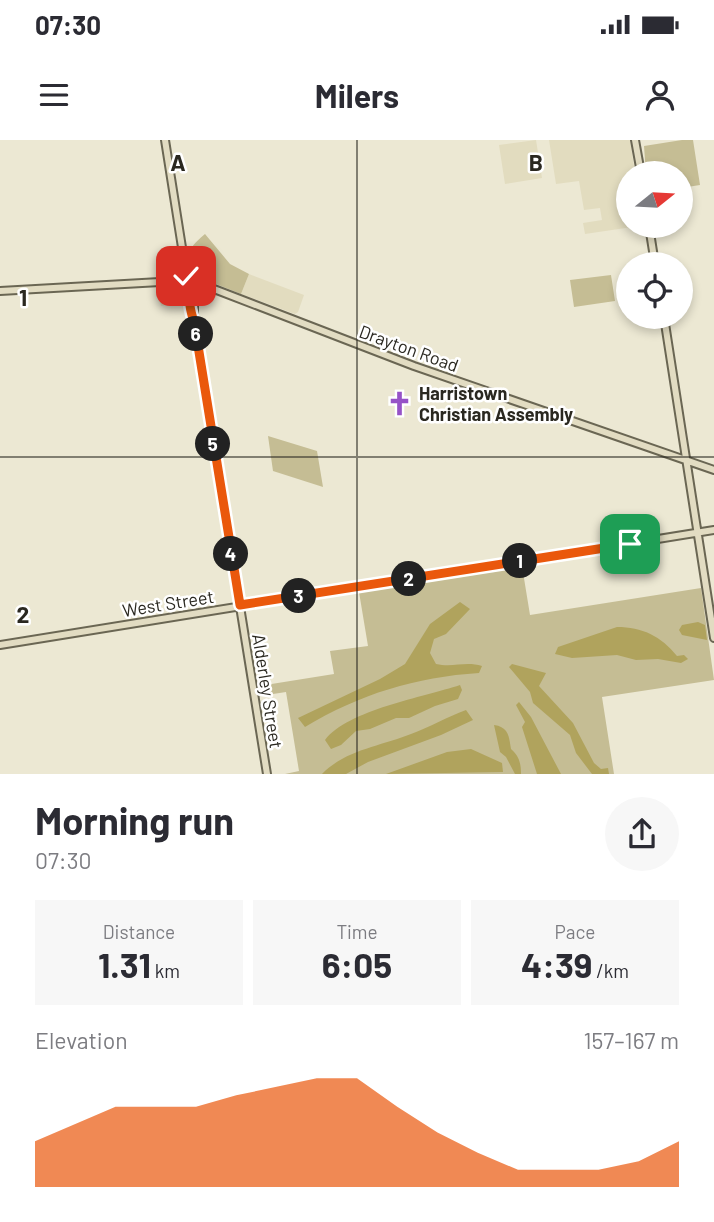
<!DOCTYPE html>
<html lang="en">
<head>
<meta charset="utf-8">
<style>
  :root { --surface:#fff; --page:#f7f7f7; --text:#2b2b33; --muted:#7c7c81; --accent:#ea580c }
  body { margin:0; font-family:Barlow,sans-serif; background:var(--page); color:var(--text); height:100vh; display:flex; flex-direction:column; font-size:26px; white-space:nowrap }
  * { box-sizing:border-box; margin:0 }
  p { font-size:23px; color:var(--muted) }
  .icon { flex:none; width:38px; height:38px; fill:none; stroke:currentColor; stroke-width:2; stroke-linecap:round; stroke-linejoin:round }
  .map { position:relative; height:634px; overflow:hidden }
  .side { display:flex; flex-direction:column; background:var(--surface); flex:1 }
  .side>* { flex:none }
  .needle { width:46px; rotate:72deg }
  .fabs { position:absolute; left:616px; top:21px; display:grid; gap:14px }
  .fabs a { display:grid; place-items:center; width:77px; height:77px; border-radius:50%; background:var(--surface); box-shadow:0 4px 10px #0003; font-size:35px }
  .pin { position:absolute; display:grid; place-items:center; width:60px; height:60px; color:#fff; margin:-30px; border-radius:14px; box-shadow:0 4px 10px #0006 }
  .km { position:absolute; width:35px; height:35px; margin:-18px; border-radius:50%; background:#222; color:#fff; font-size:19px; line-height:35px; text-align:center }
  .round { display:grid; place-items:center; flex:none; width:74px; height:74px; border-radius:37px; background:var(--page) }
  .headline { display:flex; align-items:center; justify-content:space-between; height:119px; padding:0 35px }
  h1 { font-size:38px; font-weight:700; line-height:52px }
  .stats { display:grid; grid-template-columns:repeat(3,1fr); gap:10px; height:119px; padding:7px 35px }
  .stats div { display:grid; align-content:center; border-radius:0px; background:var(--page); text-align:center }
  .stats b { font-size:35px; font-weight:700 }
  .stats small { font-size:19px; font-weight:400 }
  .stats p { font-size:19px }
  .chart { height:196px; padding:14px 35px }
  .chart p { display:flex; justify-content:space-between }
  .chart svg { width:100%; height:126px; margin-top:7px; fill:var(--accent); opacity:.7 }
  .status { display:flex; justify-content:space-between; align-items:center; height:49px; padding:0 35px; background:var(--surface); direction:ltr }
  .status svg { height:19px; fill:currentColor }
  header { display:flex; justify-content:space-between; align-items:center; height:91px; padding:0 35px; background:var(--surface); font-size:32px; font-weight:700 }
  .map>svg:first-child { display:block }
  .built { fill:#e2dcbf }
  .green { fill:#c5bd94 }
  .forest { fill:#b0a35d }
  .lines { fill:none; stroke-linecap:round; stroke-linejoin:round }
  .secondary-casing { stroke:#6a6653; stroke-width:10 }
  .secondary { stroke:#e2dcc2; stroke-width:6 }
  .route-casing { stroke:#fff; stroke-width:14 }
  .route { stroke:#ea580c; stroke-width:9 }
  .grid { fill:none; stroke:#2a2820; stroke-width:2; stroke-opacity:0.55 }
  .labels { text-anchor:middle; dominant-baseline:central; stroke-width:5; stroke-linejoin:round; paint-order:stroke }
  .street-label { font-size:18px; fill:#2a2820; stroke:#fff }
  .poi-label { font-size:18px; font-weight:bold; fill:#2a2820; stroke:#fff; text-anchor:start }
  .grid-label { font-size:23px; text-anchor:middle; font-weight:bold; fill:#2a2820; stroke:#fff; stroke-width:5; stroke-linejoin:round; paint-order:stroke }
</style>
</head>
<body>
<div class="status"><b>07:30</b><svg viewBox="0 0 49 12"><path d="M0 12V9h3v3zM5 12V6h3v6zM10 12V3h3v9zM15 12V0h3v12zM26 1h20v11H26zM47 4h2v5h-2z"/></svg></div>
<header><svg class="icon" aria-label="menu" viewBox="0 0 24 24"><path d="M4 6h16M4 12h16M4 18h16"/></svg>Milers<svg class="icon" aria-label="person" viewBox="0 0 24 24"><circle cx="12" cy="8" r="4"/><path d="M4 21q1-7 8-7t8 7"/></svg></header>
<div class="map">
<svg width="714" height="634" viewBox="0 0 714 634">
  <rect width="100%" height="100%" fill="#ece8d3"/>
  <path class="built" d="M536,0L542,38L505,44L499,5Z
    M549,0H630L635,33H628V86H639L585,94L583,83L602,80L600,68L584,70L579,41L556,44Z
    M249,134L304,155L298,172L295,174L241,154Z
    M181,147L185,162L161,166L158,149Z"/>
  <path class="green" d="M682,0H693L700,45L681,48V33H646L644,6Z
    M205,94L230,124L249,134L241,154L206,140L192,129C189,108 189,108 205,94Z
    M611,135L615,161L574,167L570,140Z
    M268,296L317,311L323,347L273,331Z
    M522,426L530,475L701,448L714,540L602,557L614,634H285L299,631L286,552L260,556L259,546L334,534L330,511L368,506L359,452Z"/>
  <path class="forest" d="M460,462L470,469L446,494L434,499L430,513L436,524C453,528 465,521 482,526L479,533C416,537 360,554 305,587L298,578L380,539L405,524L430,484Z
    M698,482L705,485L707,500L682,495L679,490L682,485Z
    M617,487C642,487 661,496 677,516L684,515L688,519L681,523L658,519L636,520L617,515L572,518L555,514L558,507Z
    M512,524L546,533L539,546L573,583L594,623L601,629L608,628L609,634H592L576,613L570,595L533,563L530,552L509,527Z
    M460,545L462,550L458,559L435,566L409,578H396L370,589L356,591L341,605L331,609L325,600C348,570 424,557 460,545Z
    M519,562L531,577L561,634H537L522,587L525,582L516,565Z
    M466,570L473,580L441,595L368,622L346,634H322C345,610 381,606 411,594C430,587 447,577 466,570Z
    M494,585C509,587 509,597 511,609C519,616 521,623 521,634H515L506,617L500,612Z
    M471,609L502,623L503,632L386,634L447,612Z"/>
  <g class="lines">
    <defs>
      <path id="secondary" d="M165,0L184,120V137
        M635,0L641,33
        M649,86L655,124
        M183 141a7 7 0 1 1 14 0a7 7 0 1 1-14 0Z
        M194,146L214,149L414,226L714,330
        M194,146V181L267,634
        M0,151L160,142L184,138
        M664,177L714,498
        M0,505L714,390"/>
    </defs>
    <use href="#secondary" class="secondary-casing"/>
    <use href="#secondary" class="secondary"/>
  </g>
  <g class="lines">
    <defs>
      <path id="route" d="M186,136L183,142C191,154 188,168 194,181L240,465L630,404"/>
    </defs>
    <use href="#route" class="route-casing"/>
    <use href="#route" class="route"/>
  </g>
  <path class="grid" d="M357,0V634M0,317H714"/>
  <defs>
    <symbol id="church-bare" viewBox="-9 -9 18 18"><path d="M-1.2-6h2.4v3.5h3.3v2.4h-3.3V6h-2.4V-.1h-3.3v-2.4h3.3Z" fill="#9652c7" stroke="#fff" stroke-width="2.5" paint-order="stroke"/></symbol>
  </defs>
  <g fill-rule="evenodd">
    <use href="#church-bare" x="382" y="246" width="35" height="35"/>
  </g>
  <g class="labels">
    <g class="street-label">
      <text transform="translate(409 208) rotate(20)">Drayton Road</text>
      <text transform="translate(168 463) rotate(-9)">West Street</text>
      <text transform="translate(268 551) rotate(81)">Alderley Street</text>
    </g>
    <g class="poi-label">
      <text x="419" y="253">Harristown<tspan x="419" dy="21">Christian Assembly</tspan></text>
    </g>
  </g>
  <g class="grid-label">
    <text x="178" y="31">A</text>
    <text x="536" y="31">B</text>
    <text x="23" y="166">1</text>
    <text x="23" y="483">2</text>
  </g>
</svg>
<div class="fabs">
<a><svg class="needle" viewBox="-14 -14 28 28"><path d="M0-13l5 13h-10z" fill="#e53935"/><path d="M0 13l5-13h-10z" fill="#7c7c81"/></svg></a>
<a><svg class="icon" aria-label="locate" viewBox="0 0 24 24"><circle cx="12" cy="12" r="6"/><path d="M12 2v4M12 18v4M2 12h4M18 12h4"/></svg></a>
</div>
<div class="pin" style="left:630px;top:404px;background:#1e9e55"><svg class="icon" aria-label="arrive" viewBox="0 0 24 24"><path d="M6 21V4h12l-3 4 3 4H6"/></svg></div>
<div class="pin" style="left:186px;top:136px;background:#d93025"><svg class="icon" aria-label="check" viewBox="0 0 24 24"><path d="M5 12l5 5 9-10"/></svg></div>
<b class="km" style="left:520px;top:421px">1</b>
<b class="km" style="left:409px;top:439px">2</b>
<b class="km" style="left:299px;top:456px">3</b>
<b class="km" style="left:231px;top:414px">4</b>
<b class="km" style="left:213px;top:304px">5</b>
<b class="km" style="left:196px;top:194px">6</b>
</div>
<section class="side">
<div class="headline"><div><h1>Morning run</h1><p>07:30</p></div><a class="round"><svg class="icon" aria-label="share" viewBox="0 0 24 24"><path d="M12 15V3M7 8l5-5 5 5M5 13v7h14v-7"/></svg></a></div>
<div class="stats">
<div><p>Distance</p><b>1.31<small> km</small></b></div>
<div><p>Time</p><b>6:05</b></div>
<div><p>Pace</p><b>4:39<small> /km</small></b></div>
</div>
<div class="chart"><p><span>Elevation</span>157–167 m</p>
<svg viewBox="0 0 160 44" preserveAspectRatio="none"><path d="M0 44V28L10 22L20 16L30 16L40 16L50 12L60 9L70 6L80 6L90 16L100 25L110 32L120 38L130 38L140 38L150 35L160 28V44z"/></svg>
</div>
</section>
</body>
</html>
